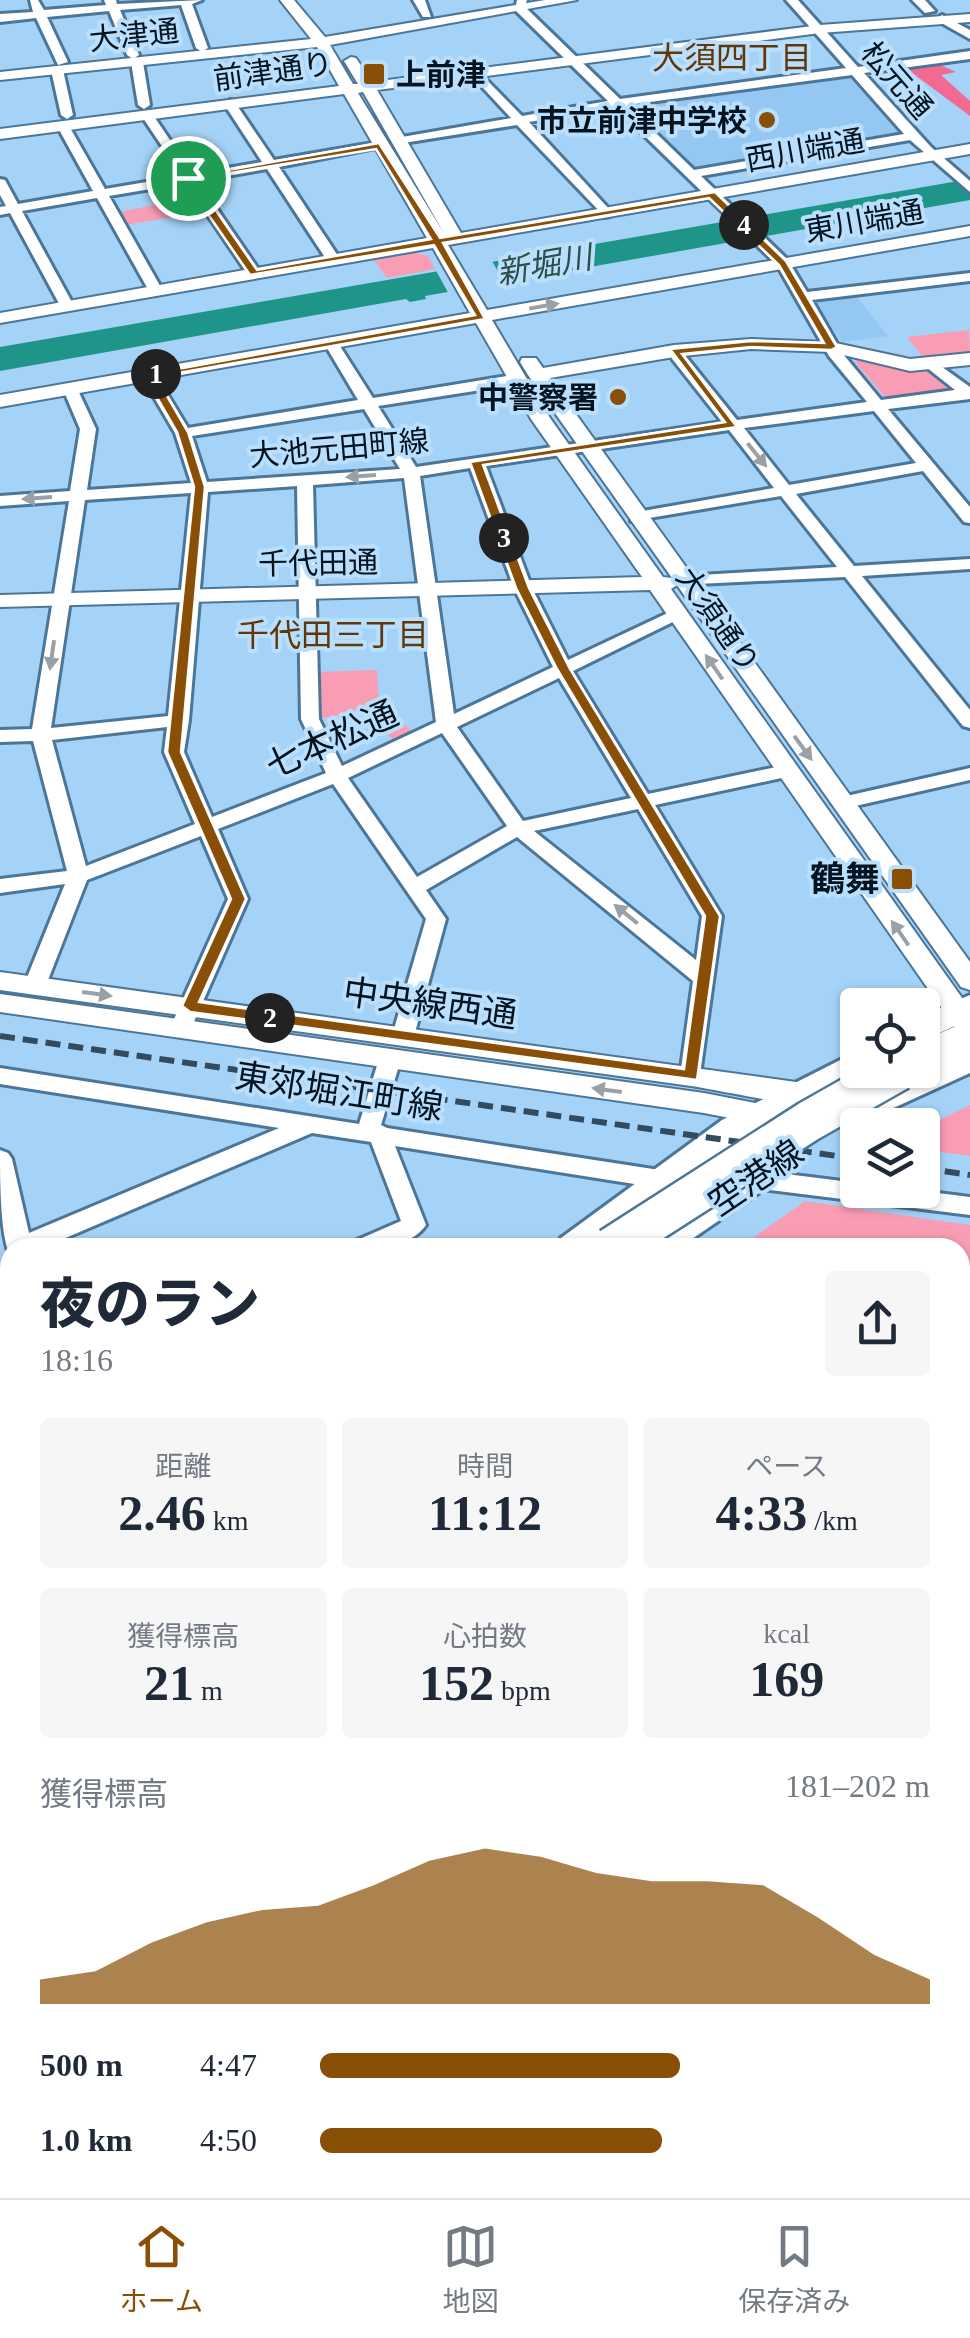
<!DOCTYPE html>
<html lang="ja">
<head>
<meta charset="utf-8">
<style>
  :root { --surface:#fff; --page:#f6f6f7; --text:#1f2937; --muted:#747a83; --line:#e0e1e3; --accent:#894f06 }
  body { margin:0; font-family:"Times New Roman","Noto Sans JP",serif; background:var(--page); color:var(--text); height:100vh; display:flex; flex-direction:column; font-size:38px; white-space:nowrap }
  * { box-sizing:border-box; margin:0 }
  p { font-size:32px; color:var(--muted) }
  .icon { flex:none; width:55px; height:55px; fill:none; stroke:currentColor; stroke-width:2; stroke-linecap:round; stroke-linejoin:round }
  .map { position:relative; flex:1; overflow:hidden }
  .panel { position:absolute; left:0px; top:1238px; width:970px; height:962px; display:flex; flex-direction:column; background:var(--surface); border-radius:30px 30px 0 0; box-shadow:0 2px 8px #0004 }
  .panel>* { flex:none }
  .fabs { position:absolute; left:840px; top:988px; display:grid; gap:20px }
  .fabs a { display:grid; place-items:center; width:100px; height:100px; border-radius:10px; background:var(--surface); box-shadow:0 2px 8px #0004; font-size:50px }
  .pin { position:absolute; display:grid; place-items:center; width:85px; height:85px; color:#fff; margin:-42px; border:5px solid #fff; border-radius:50%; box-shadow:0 2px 10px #0007 }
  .km { position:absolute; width:50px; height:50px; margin:-25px; border-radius:50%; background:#222; color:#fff; font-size:28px; line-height:50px; text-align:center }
  .round { display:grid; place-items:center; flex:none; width:105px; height:105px; border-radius:10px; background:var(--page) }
  .head { display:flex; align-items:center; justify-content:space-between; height:170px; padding:0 40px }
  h1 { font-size:55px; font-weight:800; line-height:75px }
  .stats { display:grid; grid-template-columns:repeat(3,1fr); gap:15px; height:170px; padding:10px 40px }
  .stats div { display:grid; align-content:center; border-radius:10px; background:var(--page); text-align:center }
  .stats b { font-size:50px; font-weight:800 }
  .stats small { font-size:28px; font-weight:400 }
  .stats p { font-size:28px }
  .chart { height:280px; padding:20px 40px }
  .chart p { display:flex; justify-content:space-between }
  .chart svg { width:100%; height:180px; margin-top:10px; fill:var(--accent); opacity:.7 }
  ul { padding:0 40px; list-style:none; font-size:32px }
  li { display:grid; grid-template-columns:160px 120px 1fr; align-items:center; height:75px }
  li i { height:25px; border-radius:12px; background:var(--accent) }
  .menu { display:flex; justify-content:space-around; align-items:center; height:140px; border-top:2px solid var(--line); background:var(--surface); font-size:28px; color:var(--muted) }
  .menu a { display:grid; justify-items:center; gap:5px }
  .menu .current { color:var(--accent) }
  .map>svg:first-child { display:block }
  .built { fill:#94c8f2 }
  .green { fill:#f99db5 }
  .forest { fill:#f06a93 }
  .water { fill:#1e9588 }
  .pier { fill:#a5d3f8 }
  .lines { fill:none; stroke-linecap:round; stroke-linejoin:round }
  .minor-casing { stroke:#4c7698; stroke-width:6 }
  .tertiary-casing { stroke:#4c7698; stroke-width:4 }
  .primary-casing { stroke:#4c7698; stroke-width:6 }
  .motorway-casing { stroke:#4c7698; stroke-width:5 }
  .minor { fill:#fff; fill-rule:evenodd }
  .tertiary { fill:#fff; fill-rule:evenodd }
  .primary { fill:#fff; fill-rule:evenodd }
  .motorway { fill:#fff; fill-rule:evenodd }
  .rail { stroke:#324b5f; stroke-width:6; stroke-dasharray:15 8; stroke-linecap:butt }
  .motorway-bridge-casing { stroke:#4c7698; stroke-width:45; stroke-linecap:butt }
  .motorway-bridge { stroke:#fff; stroke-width:40 }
  .oneway { fill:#9aa1a6 }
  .route { fill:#894f06; stroke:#fff; stroke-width:2.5; fill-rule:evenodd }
  .poi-dot { fill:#894f06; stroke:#badffd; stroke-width:4 }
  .labels { text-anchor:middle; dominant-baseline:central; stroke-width:8; stroke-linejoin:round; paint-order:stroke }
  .far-street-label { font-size:30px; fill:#031320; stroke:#badffd }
  .far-poi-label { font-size:30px; font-weight:bold; fill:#031320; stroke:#badffd; text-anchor:end }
  .far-neighbourhood-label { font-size:32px; fill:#5f3708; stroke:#badffd }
  .far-water-label { font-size:32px; font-style:italic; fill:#2d4e49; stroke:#badffd }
  .street-label { font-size:35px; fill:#031320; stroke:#badffd }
  .poi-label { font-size:35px; font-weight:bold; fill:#031320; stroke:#badffd; text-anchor:end }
</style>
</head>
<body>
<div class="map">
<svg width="970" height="2198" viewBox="0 0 970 2198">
  <rect width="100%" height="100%" fill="#a5d3f8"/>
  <path class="built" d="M847,75L902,134L702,170L696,169L629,106Z
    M855,294L888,336L842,342L814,302Z"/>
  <path class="green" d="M194,196L205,212L124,225L116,213Z
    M412,252L428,256L435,269L387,278L373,259Z
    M969,330L970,355L925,360L907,337Z
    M861,359L930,370L955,389L886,398L855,362Z
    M377,670L379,703L412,731L394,740L360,711L318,719V672Z
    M970,1105V1156L923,1150V1128Z
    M805,1201L970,1225V2198H233L227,2190H960V1248L740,1247Z"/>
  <path class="forest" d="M936,63L956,72L941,75L970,101V116L907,69Z
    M970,1453V1750L960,1753V1461Z"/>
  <path class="water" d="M970,179V200L425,296L426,299L410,302L406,299L0,371V347Z"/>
  <path class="pier" d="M488,254L508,289L451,298L433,265Z"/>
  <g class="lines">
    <defs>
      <path id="minor" d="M30,0H38L44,10L106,5L104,0H116L117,4L202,0L192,4L208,48L202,52L196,48L181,5L120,10L139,55L133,59L127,55L109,11L47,17L68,62L58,65L36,18L0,22V14L33,12Z
        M413,0H425L431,17H423Z
        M517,0H527L525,7L620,99L846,68L786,0H798L858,67L970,51V59L864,73L931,147L970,181V192L910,140L701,176L788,260L807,292L970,273V281L812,300L843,354L881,400L955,390L926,367L923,364L931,359L970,387V399L888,409L970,507V523L964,522L923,471L796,494L854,566L970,559V569L862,576L970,710V728L963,726L845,577L677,585V577L683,576L837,567L781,496L631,521V513L637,512L774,488L729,430L486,466L532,588L568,660L672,611L678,610L687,615L573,671L648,794L786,765L796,771L786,777L655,805L722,916L699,1082H683L680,1076L693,981L517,837L426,890L446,919L414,1036L403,1044L395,1041L392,1036L426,919L333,784L218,829L248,899L189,1033H173L170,1028L228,899L201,836L87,880L46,985L35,992L27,990L24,985L65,884L0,893V879L67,871L33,741L0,742V730L32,729L69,501L0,506V496L70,491L80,429L63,389L66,386H76L96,429L87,490L191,483L175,433L141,375L144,372H154L188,428L358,400L324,343L331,339L336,340L373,398L519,374L527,379L519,384L378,406L416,467L722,422L666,351L674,346L679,348L737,420L867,402L829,356L777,265L615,107L529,122L610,210V216L605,217L517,125L397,144V138L402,137L511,118L472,76V70L476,69L522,116L608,101L515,10ZM852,75L904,134L694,170L627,105ZM364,409L400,469L207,482L192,436ZM874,411L916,463L789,485L744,428ZM470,468L514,588L553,667L454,714L420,476ZM404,478L436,722L342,766L319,719L313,485ZM297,486L301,719L326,773L212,817L184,752L189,720L208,492ZM191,493L168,716L51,728L85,500ZM559,678L631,798L523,821L457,727ZM167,727L164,752L195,824L86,866L52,740ZM442,733L507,826L417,877L348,778ZM638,809L702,916L696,960L534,831Z
        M912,0H925L935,11L925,13Z
        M942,15L970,30V39L938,21L936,19Z
        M137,58L143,62L150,105L144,109L138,105L131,62Z
        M57,66L63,70L73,115L67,119L61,115L51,70Z
        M230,100L234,101L274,160L379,142L385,146L279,167L340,259L338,262H328L267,169L198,181L261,273L254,277L249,276L186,183L109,196L163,291L156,295L149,291L97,198L22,211L74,306L62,309L10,213L0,215V207L6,206L0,195V179L5,180L18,204L93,191L57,126L63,122L69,126L105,189L182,176L141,115L147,111L151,112L193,174L262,162L224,104Z
        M970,768V780L842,809L832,803L842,797Z
        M390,1051L401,1059L381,1125L387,1128L666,1171L674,1174L678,1180L674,1186L666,1189L395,1146L426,1225C410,1248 377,1248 351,1248L355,1241L401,1221L371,1142L312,1133L42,1248H10V1255C0,1236 0,1177 0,1150L8,1153L12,1159L29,1233L279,1128L0,1084V1068L359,1124L379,1059Z
        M754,1170L858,1183V1190H914L970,1197V1215L754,1188L746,1185L742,1179L746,1173Z
        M10,1398V1421L0,1425V1402Z
        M10,2086V2119L0,2123V2090Z"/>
      <path id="tertiary" d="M280,0H294L325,37L545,0H577L330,45L353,84H358L344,61L351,57L356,58L372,82L820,25L970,14V22L820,33L377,90L461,233L970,144V154L448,245L487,310L970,226V236L492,320L550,418L663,577L672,578L528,375L520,362L522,358H536L543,368L674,345L751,339L831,342L910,359L970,353V365L910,371L831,352L751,349L674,357L550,378L970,962V990L961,987L677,585L671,589L970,1009V1038L961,1036L650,590L0,607V595L642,577L531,419L476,323L0,407V395L470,313L433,248L0,323V313L427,238L344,94L0,139V129L339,86L317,47L0,80V72L311,39ZM363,92L445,235L358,93Z
        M0,972L796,1082L824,1092L828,1099L824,1106C812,1110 712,1089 691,1086L0,990Z
        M0,994L704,1093L780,1108L790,1111L794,1118L790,1125L780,1128L704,1113L0,1012Z
        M0,1878L10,1882V1936L0,1932Z
        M158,2190H201L204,2198H161Z"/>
      <path id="primary" d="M970,995V1019L922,1041V1016Z
        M970,1049V1073L865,1121L853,1117L849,1109L853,1101Z
        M858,1051V1070H869L746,1138L599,1248H556L561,1238L722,1120Z
        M748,1170L760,1174L765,1183L760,1192L679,1248H635L640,1238L736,1174Z
        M10,1631V1669L0,1672V1634Z"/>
      <path id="motorway" d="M970,1020V1051C953,1059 934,1074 915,1070H922V1041Z
        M10,1573V1650L0,1653V1577Z"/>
    </defs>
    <use href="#minor" class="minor-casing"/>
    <use href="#tertiary" class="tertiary-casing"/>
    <use href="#primary" class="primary-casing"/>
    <use href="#motorway" class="motorway-casing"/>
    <use href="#minor" class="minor"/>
    <use href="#tertiary" class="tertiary"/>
    <use href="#primary" class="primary"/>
    <use href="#motorway" class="motorway"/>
    <path class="rail" d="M0,1036L858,1159
      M922,1168L970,1175"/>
    <defs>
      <path id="motorway-bridge" d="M611,1248L809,1121L899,1070"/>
    </defs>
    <use href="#motorway-bridge" class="motorway-bridge-casing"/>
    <use href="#motorway-bridge" class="motorway-bridge"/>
  </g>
  <defs><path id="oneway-solid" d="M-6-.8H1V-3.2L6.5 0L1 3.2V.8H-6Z" transform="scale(2.5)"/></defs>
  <g class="oneway">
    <use href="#oneway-solid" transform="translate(544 306) rotate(-10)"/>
    <use href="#oneway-solid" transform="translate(757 455) rotate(51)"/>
    <use href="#oneway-solid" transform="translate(361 476) rotate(176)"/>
    <use href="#oneway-solid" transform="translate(37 498) rotate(176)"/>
    <use href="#oneway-solid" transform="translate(52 655) rotate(98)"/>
    <use href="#oneway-solid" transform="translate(714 667) rotate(-125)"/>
    <use href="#oneway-solid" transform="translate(803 748) rotate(54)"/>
    <use href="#oneway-solid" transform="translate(626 914) rotate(-141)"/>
    <use href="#oneway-solid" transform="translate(900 933) rotate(-125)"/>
    <use href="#oneway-solid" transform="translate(97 994) rotate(8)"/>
    <use href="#oneway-solid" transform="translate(607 1090) rotate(-172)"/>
  </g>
  <path class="route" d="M379,143L440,238L715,192L786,261L837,347L831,350L751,347L682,354L737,427L483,465L529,588L570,669L720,916L697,1080L190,1012L182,1006L231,899L167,752L194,487L177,432L144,375L475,315L434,245L250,275L183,178ZM376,149L431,239L257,270L194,179ZM709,198L779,265L824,343L751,341L670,349L725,422L470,462L516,588L557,669L705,916L684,1069L199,1002L246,899L181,752L205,487L188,432L156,377L485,319L443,243Z"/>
  <g class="poi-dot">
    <rect x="362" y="62" width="24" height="24" rx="5"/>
    <circle cx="767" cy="120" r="10"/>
    <circle cx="618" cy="397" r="10"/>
    <rect x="890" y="867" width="24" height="24" rx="5"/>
  </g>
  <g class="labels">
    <g class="far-street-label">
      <text transform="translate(134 35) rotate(-6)">大津通</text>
      <text transform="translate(273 71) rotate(-8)">前津通り</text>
      <text transform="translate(897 80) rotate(49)">松元通</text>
      <text transform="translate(805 150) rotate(-10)">西川端通</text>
      <text transform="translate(864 221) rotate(-10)">東川端通</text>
      <text transform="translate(339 448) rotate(-5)">大池元田町線</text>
      <text transform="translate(318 563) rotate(-1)">千代田通</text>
      <text transform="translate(718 620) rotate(55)">大須通り</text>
    </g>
    <g class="far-poi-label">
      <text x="396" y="74" text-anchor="start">上前津</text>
      <text x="747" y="120">市立前津中学校</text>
      <text x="598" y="397">中警察署</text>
    </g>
    <g class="far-neighbourhood-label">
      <text x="732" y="58">大須四丁目</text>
      <text x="333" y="635">千代田三丁目</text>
    </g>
    <g class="far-water-label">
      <text transform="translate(544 265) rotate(-10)">新堀川</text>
    </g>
    <g class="street-label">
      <text transform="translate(332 740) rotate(-24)">七本松通</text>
      <text transform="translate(430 1004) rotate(8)">中央線西通</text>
      <text transform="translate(339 1092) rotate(9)">東郊堀江町線</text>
      <text transform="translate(756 1178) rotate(-34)">空港線</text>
    </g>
    <g class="poi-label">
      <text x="880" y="879">鶴舞</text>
    </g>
  </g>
</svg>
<div class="fabs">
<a><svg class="icon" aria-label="locate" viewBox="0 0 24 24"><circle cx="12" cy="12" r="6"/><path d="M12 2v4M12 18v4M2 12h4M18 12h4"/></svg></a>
<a><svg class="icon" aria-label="layers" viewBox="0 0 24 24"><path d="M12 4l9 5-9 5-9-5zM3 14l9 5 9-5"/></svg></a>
</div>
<div class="pin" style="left:188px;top:178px;background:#1e9e55"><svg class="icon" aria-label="arrive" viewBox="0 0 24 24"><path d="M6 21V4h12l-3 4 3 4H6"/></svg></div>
<b class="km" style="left:156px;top:374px">1</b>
<b class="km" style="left:270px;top:1018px">2</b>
<b class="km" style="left:504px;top:538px">3</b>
<b class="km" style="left:744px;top:225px">4</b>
<section class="panel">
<div class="head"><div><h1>夜のラン</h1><p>18:16</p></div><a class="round"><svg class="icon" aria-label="share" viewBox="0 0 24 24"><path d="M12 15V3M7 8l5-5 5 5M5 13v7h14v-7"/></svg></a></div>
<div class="stats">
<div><p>距離</p><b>2.46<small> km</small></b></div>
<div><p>時間</p><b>11:12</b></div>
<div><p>ペース</p><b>4:33<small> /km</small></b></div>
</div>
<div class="stats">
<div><p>獲得標高</p><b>21<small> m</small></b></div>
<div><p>心拍数</p><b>152<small> bpm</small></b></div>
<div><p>kcal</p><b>169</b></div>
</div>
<div class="chart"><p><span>獲得標高</span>181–202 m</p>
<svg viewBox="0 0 160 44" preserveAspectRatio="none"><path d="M0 44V38L10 36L20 29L30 24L40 21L50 20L60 15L70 9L80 6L90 8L100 12L110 14L120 14L130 15L140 23L150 32L160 38V44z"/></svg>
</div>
<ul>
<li><b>500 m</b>4:47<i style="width:59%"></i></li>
<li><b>1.0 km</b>4:50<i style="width:56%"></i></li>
</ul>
</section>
</div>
<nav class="menu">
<a class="current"><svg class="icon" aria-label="home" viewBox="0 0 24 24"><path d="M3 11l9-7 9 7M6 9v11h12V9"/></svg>ホーム</a>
<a><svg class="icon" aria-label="map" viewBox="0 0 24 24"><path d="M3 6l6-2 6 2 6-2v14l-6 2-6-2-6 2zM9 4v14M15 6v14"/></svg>地図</a>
<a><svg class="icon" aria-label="saved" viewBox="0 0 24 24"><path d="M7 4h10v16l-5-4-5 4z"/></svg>保存済み</a>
</nav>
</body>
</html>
